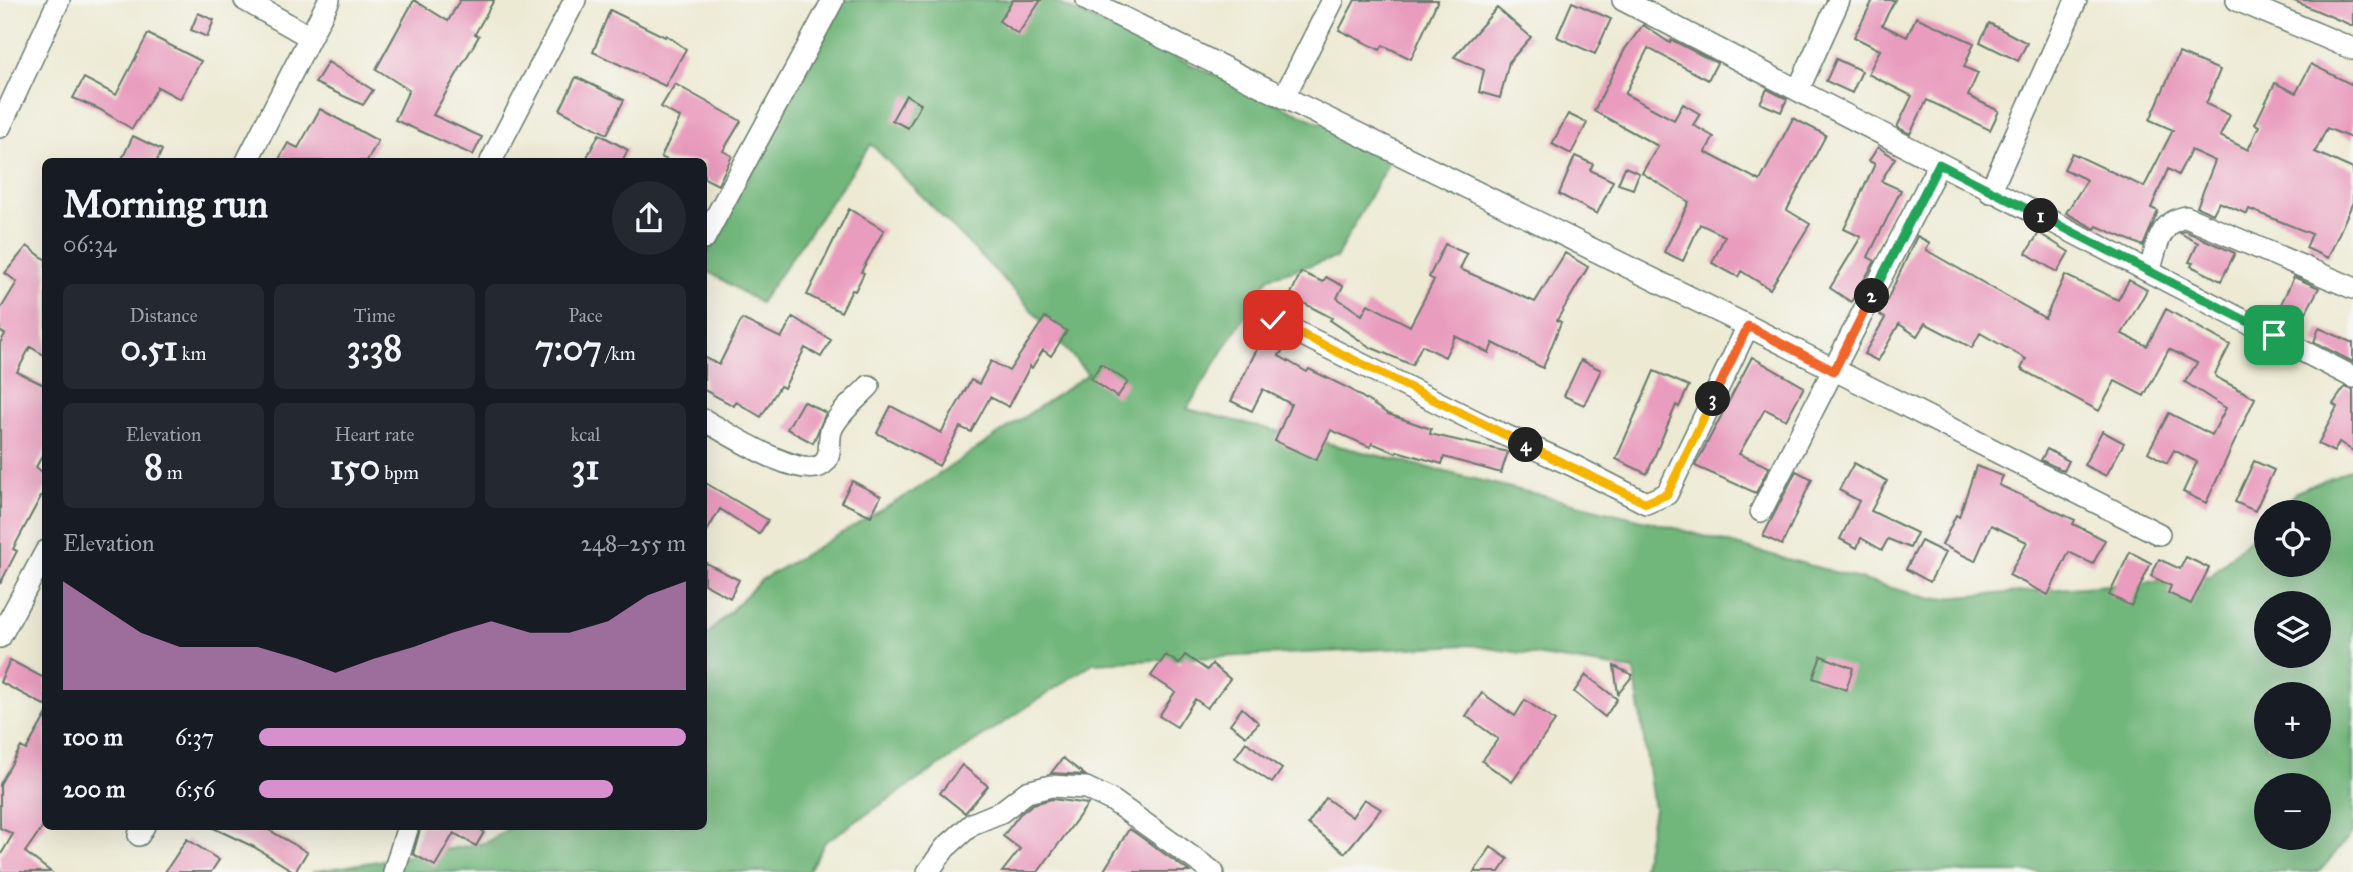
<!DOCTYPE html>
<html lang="en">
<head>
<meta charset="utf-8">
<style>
  :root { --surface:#171b24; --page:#242831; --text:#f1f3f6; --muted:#9ea1a6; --accent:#d690ce }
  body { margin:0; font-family:"IM FELL Great Primer",serif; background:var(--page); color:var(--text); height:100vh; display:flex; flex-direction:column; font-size:26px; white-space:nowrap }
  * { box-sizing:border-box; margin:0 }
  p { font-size:23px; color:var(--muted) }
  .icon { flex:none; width:38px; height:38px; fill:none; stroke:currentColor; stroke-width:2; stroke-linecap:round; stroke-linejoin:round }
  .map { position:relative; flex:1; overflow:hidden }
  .drawer { position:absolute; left:42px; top:158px; width:665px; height:672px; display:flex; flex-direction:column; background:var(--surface); border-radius:10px; box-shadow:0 7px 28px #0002 }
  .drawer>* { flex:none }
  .tools { position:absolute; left:2254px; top:500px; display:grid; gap:14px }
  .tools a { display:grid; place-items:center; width:77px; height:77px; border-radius:50%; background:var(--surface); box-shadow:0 7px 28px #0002; font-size:35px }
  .pin { position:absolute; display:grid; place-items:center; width:60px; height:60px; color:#fff; margin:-30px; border-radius:14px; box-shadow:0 4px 10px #0006 }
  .km { position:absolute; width:35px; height:35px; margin:-18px; border-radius:50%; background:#222; color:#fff; font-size:19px; line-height:35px; text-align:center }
  .round { display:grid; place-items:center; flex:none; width:74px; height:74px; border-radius:37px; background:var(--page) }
  .head { display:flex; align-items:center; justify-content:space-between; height:119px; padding:0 21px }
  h1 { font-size:38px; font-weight:700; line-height:52px }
  .stats { display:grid; grid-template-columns:repeat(3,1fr); gap:10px; height:119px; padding:7px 21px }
  .stats div { display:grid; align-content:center; border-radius:10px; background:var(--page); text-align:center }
  .stats b { font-size:35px; font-weight:700 }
  .stats small { font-size:19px; font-weight:400 }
  .stats p { font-size:19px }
  .chart { height:196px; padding:14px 21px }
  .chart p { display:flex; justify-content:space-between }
  .chart svg { width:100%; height:126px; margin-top:7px; fill:var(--accent); opacity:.7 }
  ul { padding:0 21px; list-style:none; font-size:23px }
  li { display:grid; grid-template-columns:112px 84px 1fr; align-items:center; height:52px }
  li i { height:18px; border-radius:9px; background:var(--accent) }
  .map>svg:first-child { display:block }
  .forest { fill:#71b67a; stroke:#487a57; stroke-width:2; fill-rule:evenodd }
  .building { fill:#e99cbd }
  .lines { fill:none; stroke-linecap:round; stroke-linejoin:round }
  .minor-casing { stroke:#677a6c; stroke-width:24 }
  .minor { stroke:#fff; stroke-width:21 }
  .split-1-casing { stroke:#fff; stroke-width:14 }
  .split-2-casing { stroke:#fff; stroke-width:14 }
  .split-3-casing { stroke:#fff; stroke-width:14 }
  .split-4-casing { stroke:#fff; stroke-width:14 }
  .split-5-casing { stroke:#fff; stroke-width:14 }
  .split-1 { stroke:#22a559; stroke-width:9 }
  .split-2 { stroke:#22a559; stroke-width:9 }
  .split-3 { stroke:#f0652b; stroke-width:9 }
  .split-4 { stroke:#f5b400; stroke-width:9 }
  .split-5 { stroke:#f5b400; stroke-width:9 }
</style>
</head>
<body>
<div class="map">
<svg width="2353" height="872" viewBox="0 0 2353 872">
  <rect width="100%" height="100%" fill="#f6f6f2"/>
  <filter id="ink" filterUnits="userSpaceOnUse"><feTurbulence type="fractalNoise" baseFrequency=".0143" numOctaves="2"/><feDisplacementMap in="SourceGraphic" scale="14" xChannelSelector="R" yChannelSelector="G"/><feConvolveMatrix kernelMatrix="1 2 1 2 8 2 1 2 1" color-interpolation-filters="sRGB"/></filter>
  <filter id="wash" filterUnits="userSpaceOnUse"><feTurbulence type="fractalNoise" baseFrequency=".00686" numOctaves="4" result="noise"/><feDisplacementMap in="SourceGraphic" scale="28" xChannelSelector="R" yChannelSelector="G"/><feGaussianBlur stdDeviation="1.57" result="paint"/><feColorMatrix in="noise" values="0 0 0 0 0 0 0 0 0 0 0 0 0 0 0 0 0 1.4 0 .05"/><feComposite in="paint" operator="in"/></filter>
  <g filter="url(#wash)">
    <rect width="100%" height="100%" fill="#edead4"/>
    <path class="forest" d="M844,0H1051L1392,156L1336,258L1269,277L1187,409L1667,526L1932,599L2210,577L2266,522V565H2319V513H2275L2296,492L2353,468V832L2319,872H1642L1654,809L1634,670L1469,645L1093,663L825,842L808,872H312L485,843L513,826H704V638L761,580L914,491L1088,374L1013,289L871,144L760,303L704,269V258ZM2266,604H2319V656H2266ZM2266,695H2319V747H2266ZM2266,786H2319V838H2266Z"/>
    <g id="blocks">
      <path class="building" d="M414,0L448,21L460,0H494L475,34L479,36L433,115L482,137L473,155L395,120L409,90L376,69Z
        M1013,0H1041L1018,34L999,21Z
        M1355,0H1438L1411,59L1383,45L1380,50L1339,30Z
        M1873,0H1895L1882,25L1907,37L1916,17L1974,43L1964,67L1978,73L1968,96L1999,111L1990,130L1927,100L1910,134L1897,127L1912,96L1868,74L1880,50L1854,37Z
        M2292,0H2353V26Z
        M1572,2L1611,19L1595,54L1557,37Z
        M1497,8L1531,37L1509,62L1500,98L1479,92L1484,70L1454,57Z
        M610,10L665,37L666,35L686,49L665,86L593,52Z
        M198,13L214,20L207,37L191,30Z
        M1989,23L2027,43L2018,61L1980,42Z
        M1643,25L1670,43L1672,40L1717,63L1708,80L1648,48L1625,94L1674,120L1683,104L1700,114L1693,125L1714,137L1705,152L1760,181L1793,118L1826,135L1787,210L1810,224L1770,289L1741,271L1738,277L1712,263L1725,236L1700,224L1683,261L1664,252L1689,202L1642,173L1658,146L1594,111L1625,49Z
        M148,34L201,61L180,99L158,87L132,129L99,109L73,98L84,78L116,95Z
        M2179,53L2220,70L2206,104L2230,115L2220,136L2248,150L2259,126L2255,124L2275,83L2296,93L2311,64L2353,85V139L2327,128L2315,152L2353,169V202L2328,258L2306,248L2312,234L2249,209L2247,214L2219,202L2213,214L2197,207L2215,161L2191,150L2178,175L2168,169L2151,208L2158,211L2143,246L2097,226L2095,229L2066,213L2087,180L2064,169L2072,153L2144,187L2173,130L2150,120Z
        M1836,59L1862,71L1852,93L1826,81Z
        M328,62L373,90L363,105L315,83Z
        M576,77L624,100L607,134L560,110Z
        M675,84L741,121L723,151L732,156L718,185L704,178V161H669L661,157L680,118L661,107Z
        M1767,89L1787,99L1781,112L1760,103Z
        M906,95L921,104L908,128L892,120Z
        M320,109L378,141L367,161H278L288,143L298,148Z
        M1568,114L1587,123L1571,154L1552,144Z
        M599,134L628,150L622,161H585Z
        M133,136L162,150L157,161H121Z
        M1878,147L1895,158L1881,181L1901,190L1868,257L1875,261L1851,302L1830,288L1861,237L1844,229L1875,164L1869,161Z
        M1575,156L1593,164L1590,170L1613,181L1597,214L1559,194Z
        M1625,167L1639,173L1633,189L1618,184Z
        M849,209L884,230L861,272L864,273L855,291L852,290L841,312L807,295Z
        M2185,231L2235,253L2221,281L2191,266L2193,263L2189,262L2198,243L2180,233Z
        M2039,233L2069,252L2057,272L2026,253Z
        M1917,236L1930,243L1926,250L2045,318L2065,275L2118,300L2129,280L2147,290L2122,334L2147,346L2166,309L2230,345L2215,374L2216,377L2255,398L2206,503L2183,492L2197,462L2174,450L2167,463L2148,452L2169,413L2212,435L2226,408L2185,382L2197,363L2169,349L2144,396L2115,381L2099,411L2021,369L2026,359L1980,333L1972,348L1925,323L1917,336L1899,324L1878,361L1864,354L1885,318L1880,315Z
        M1445,244L1467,254L1460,269L1535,302L1565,253L1588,267L1557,320L1561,322L1543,368L1493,343L1489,353L1455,336L1445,357L1422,345L1412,365L1370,347L1330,320L1332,318L1290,296L1301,272L1323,282L1326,277L1343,286L1337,298L1362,315L1368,304L1410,326L1434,280L1429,277Z
        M27,246L46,260V356L30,347L17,372L46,386V449L36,467L46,475V487L13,549L17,551L0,584V343L5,334L0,331V310L17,282L5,273Z
        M2294,277L2319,288L2303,318L2280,306Z
        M793,317L831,340L821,357L805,348L784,388L780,386L761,417L736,402L734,406L704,390V357L719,365L742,319L781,338Z
        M1045,317L1067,331L1051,356L1043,350L1032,368L1030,366L1009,407L990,397L971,432L960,427L939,466L877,433L891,406L941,433L971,380L979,384L991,361L1009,371Z
        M2319,328L2353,343V362L2314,342Z
        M1264,335L1285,346L1279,356L1307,372L1309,369L1350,389L1388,414L1431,429L1430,434L1508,452L1501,473L1444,457L1442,464L1397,451L1396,453L1372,443L1370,447L1331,430L1316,460L1275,441L1291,404L1263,389L1252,411L1231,401Z
        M1752,357L1804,387L1786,420L1765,409L1739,454L1769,467L1756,493L1695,466Z
        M1581,360L1601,370L1584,405L1564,396Z
        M1101,364L1128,382L1117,397L1091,379Z
        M1654,371L1689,386L1679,407L1676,405L1647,474L1616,459Z
        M2345,387L2353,390V451L2339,442L2334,452L2318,444L2337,407L2333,404Z
        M803,401L826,413L813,443L787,429Z
        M2102,431L2124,443L2106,476L2084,465Z
        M2047,449L2069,461L2064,471L2041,460Z
        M2254,461L2274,470L2255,511L2235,502Z
        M1854,463L1887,481L1871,511L1917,533L1910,548L1888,539L1882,550L1861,538L1857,548L1840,539L1859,501L1839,490Z
        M1976,466L2003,476L1999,485L2075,520L2073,524L2105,540L2093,564L2069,552L2048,595L2009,575L2027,542L1991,525L1975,561L1942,545L1956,515L1959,517Z
        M1796,471L1812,479L1782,545L1763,536Z
        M852,481L881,496L871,516L841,502Z
        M704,482L768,520L759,534L720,509L704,536Z
        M1921,541L1945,553L1930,582L1906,569Z
        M2130,552L2151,563L2131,606L2109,595Z
        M2186,557L2209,568L2191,604L2168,593L2171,586L2151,576L2159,559L2180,569Z
        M704,562L739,580L730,598L704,584Z
        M1166,655L1179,664L1185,655L1207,670L1212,664L1230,679L1207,708L1195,699L1177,727L1159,716L1175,692L1151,676Z
        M1821,656L1853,668L1846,690L1813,678Z
        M10,660L46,679V706L0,682Z
        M1614,666L1633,675L1618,694Z
        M1586,675L1617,699L1605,717L1574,692Z
        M1482,693L1515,716L1525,700L1555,721L1512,782L1482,761L1498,739L1466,716Z
        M1242,708L1259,723L1246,736L1230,724Z
        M46,715V822L25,852L51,872H0V856L13,834L0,828V784L21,747L26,750Z
        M1246,742L1282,769L1272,783L1235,758Z
        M1063,758L1085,775L1051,773Z
        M962,765L988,786L965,813L940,793Z
        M1326,798L1352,817L1364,799L1381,809L1345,853L1308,824Z
        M1052,799L1088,804L1038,872H1002L1020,849L1003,836L1020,814L1033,804Z
        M209,826H262L307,852L295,872L254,847Z
        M421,826H475L484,832L476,846L454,833L435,866L413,854Z
        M1129,829L1134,832L1190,872H1103Z
        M187,839L219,860L211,872H165Z
        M1491,847L1508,859L1499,872H1474Z"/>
    </g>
  </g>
  <g filter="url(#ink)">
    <use href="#blocks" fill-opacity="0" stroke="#677a6c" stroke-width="2"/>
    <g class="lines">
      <defs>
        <path id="minor" d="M245,0L310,37
          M1087,0L1748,326L2159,534
          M1623,0L2353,377
          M2237,0L2353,49
          M1799,88L1839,0
          M1284,97L1333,0
          M0,127L59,0
          M247,161L329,0
          M491,161L575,0
          M1990,192L2076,0
          M704,239L833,0
          M2150,269C2157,246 2159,222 2186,217L2353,288
          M1273,320L1491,429L1574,466L1646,503L1667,494L1748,326
          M704,420C724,431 806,485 825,462C832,454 828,441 831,431C836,415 858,398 869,386
          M1761,511L1939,164
          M0,637L46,551
          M139,835L144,826
          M394,872L408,826
          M928,872L945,848L972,824L1001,812L1027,792L1051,786L1086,788L1113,801L1213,872"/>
      </defs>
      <use href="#minor" class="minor-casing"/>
      <use href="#minor" class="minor"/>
    </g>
  </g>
  <g class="lines" filter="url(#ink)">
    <defs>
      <path id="split-1" d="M2041,216L2274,335"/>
      <path id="split-2" d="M1872,296L1939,164L2041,216"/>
      <path id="split-3" d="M1713,399L1748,326L1834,371L1872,296"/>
      <path id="split-4" d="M1526,445L1646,503L1667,494L1713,399"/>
      <path id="split-5" d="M1273,320L1526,445"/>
    </defs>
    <use href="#split-1" class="split-1-casing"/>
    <use href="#split-2" class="split-2-casing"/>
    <use href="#split-3" class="split-3-casing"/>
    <use href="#split-4" class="split-4-casing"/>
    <use href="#split-5" class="split-5-casing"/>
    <use href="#split-1" class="split-1"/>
    <use href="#split-2" class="split-2"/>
    <use href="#split-3" class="split-3"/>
    <use href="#split-4" class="split-4"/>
    <use href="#split-5" class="split-5"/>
  </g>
</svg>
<div class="tools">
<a><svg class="icon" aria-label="locate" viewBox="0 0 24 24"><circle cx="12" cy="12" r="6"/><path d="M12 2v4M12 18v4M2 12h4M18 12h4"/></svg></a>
<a><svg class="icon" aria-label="layers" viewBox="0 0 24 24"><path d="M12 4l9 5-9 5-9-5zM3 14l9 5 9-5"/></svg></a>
<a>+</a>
<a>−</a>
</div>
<div class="pin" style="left:2274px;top:335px;background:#1e9e55"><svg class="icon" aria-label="arrive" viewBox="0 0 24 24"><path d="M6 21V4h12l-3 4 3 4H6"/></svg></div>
<div class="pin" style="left:1273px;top:320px;background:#d93025"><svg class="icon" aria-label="check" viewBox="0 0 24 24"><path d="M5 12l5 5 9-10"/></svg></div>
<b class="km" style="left:2041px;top:216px">1</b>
<b class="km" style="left:1872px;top:296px">2</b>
<b class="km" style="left:1713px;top:399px">3</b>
<b class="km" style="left:1526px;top:445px">4</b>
<section class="drawer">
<div class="head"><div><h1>Morning run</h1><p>06:34</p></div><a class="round"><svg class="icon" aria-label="share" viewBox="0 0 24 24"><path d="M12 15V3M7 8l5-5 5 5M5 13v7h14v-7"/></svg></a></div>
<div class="stats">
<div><p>Distance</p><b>0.51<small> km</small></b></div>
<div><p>Time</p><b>3:38</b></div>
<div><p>Pace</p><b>7:07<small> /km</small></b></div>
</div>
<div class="stats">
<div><p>Elevation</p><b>8<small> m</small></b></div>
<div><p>Heart rate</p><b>150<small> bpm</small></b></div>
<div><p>kcal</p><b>31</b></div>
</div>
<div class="chart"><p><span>Elevation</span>248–255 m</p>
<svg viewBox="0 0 160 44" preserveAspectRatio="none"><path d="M0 44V6L10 15L20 24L30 29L40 29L50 29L60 33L70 38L80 33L90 29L100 24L110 20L120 24L130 24L140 20L150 11L160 6V44z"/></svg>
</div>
<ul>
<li><b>100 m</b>6:37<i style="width:100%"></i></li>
<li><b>200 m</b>6:56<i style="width:83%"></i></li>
</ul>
</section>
</div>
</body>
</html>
